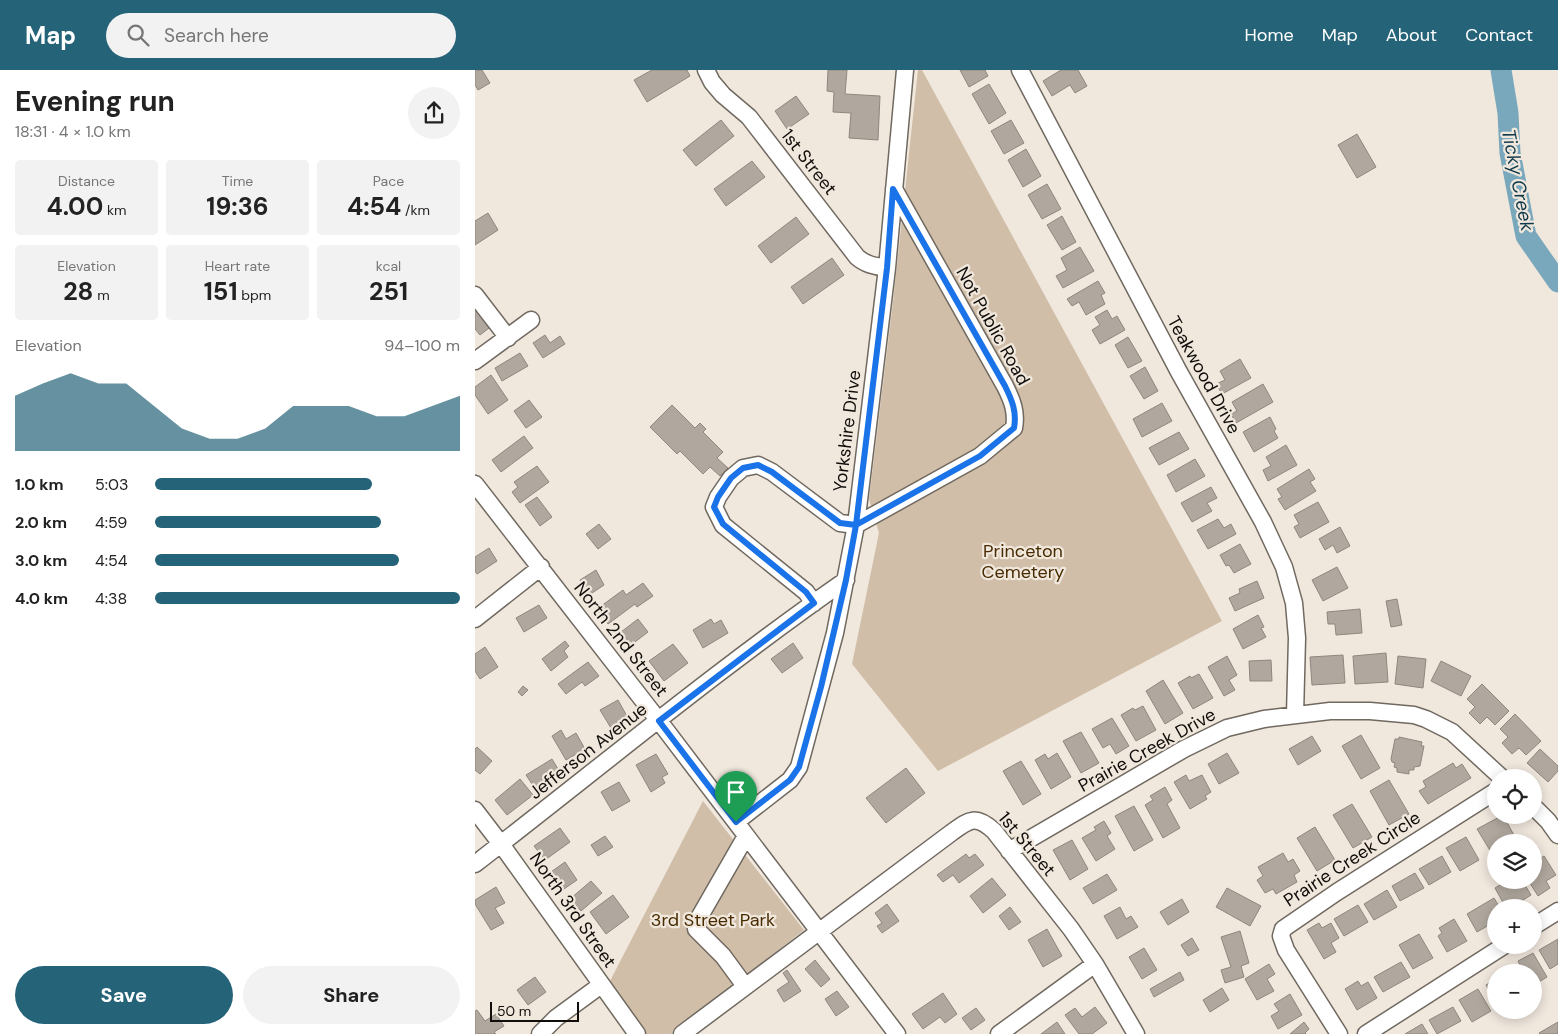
<!DOCTYPE html>
<html lang="en">
<head>
<meta charset="utf-8">
<style>
  :root { --surface:#fff; --page:#f2f2f2; --text:#222; --muted:#767676; --accent:#256379 }
  body { margin:0; font-family:"DM Sans",sans-serif; background:var(--page); color:var(--text); height:100vh; display:flex; flex-direction:column; font-size:19px; white-space:nowrap }
  * { box-sizing:border-box; margin:0 }
  p { font-size:16px; color:var(--muted) }
  .icon { flex:none; width:28px; height:28px; fill:none; stroke:currentColor; stroke-width:2; stroke-linecap:round; stroke-linejoin:round }
  .map { position:relative; flex:1; overflow:hidden }
  .side { display:flex; flex-direction:column; background:var(--surface); width:475px }
  .side>* { flex:none }
  .buttons { position:absolute; left:1012px; top:699px; display:grid; gap:10px }
  .buttons a { display:grid; place-items:center; width:55px; height:55px; border-radius:50%; background:var(--surface); box-shadow:0 2px 12px #0003; font-size:25px }
  .scale { position:absolute; left:15px; bottom:12px; width:89px; box-sizing:border-box; padding-left:5px; border:2px solid #100d0a; border-top:0; font-size:14px; line-height:18px; white-space:nowrap; color:#100d0a; -webkit-text-stroke:4px #f0e7dd; paint-order:stroke }
  .pin { position:absolute; display:grid; place-items:center; width:42px; height:42px; color:#fff; margin:-51px -21px; border-radius:50% 50% 50% 0; rotate:-45deg; box-shadow:0 0 5px #0007 }
  .pin .icon { rotate:45deg }
  .round { display:grid; place-items:center; flex:none; width:52px; height:52px; border-radius:26px; background:var(--page) }
  .head { display:flex; align-items:center; justify-content:space-between; height:85px; padding:0 15px }
  h1 { font-size:28px; font-weight:700; line-height:38px }
  .metrics { display:grid; grid-template-columns:repeat(3,1fr); gap:8px; height:85px; padding:5px 15px }
  .metrics div { display:grid; align-content:center; border-radius:5px; background:var(--page); text-align:center }
  .metrics b { font-size:25px; font-weight:700 }
  .metrics small { font-size:14px; font-weight:400 }
  .metrics p { font-size:14px }
  .chart { height:140px; padding:10px 15px }
  .chart p { display:flex; justify-content:space-between }
  .chart svg { width:100%; height:90px; margin-top:5px; fill:var(--accent); opacity:.7 }
  .button { display:flex; gap:10px; margin-top:auto; padding:10px 15px }
  .button a { flex:1; height:58px; border-radius:30px; background:var(--accent); color:#fff; font-size:20px; font-weight:700; line-height:58px; text-align:center }
  .button a+a { background:var(--page); color:var(--text) }
  ul { padding:0 15px; list-style:none; font-size:16px }
  li { display:grid; grid-template-columns:80px 60px 1fr; align-items:center; height:38px }
  li i { height:12px; border-radius:6px; background:var(--accent) }
  header { display:flex; align-items:center; gap:30px; box-sizing:border-box; height:70px; padding:0 25px; background:var(--accent); color:#fff }
  header strong { font-size:24px }
  nav { display:flex; gap:28px; margin-inline-start:auto; font-size:18px }
  .search { width:350px; height:45px; background:var(--page); display:flex; align-items:center; gap:12px; box-sizing:border-box; padding:0 18px; border-radius:28px; color:var(--muted); font-size:19px }
  main { display:flex; flex:1; min-height:0 }
  .map>svg:first-child { display:block }
  .green { fill:#d0bea8 }
  .lines { fill:none; stroke-linecap:round; stroke-linejoin:round }
  .river { stroke:#79a8bc; stroke-width:21 }
  .building { fill:#b0a89e; stroke:#8f877e }
  .minor-casing { stroke:#706960; stroke-width:19 }
  .minor { stroke:#fff; stroke-width:16 }
  .route-casing { stroke:#fff; stroke-width:10 }
  .route { stroke:#1a73e8; stroke-width:6 }
  .labels { text-anchor:middle; dominant-baseline:central; stroke-width:4.5; stroke-linejoin:round; paint-order:stroke }
  .street-label { font-size:18px; fill:#100d0a; stroke:#f0e7dd }
  .park-label { font-size:18px; fill:#482b00; stroke:#f0e7dd }
  .water-label { font-size:19px; font-style:italic; fill:#103a4a; stroke:#f0e7dd }
</style>
</head>
<body>
<header>
<strong>Map</strong>
<div class="search"><svg class="icon" aria-label="search" viewBox="0 0 24 24"><circle cx="10" cy="10" r="6"/><path d="M15 15l6 6"/></svg>Search here</div>
<nav><a>Home</a><a>Map</a><a>About</a><a>Contact</a></nav>
</header>
<main>
<section class="side">
<div class="head"><div><h1>Evening run</h1><p>18:31 · 4 × 1.0 km</p></div><a class="round"><svg class="icon" aria-label="share" viewBox="0 0 24 24"><path d="M12 15V3M7 8l5-5 5 5M5 13v7h14v-7"/></svg></a></div>
<div class="metrics">
<div><p>Distance</p><b>4.00<small> km</small></b></div>
<div><p>Time</p><b>19:36</b></div>
<div><p>Pace</p><b>4:54<small> /km</small></b></div>
</div>
<div class="metrics">
<div><p>Elevation</p><b>28<small> m</small></b></div>
<div><p>Heart rate</p><b>151<small> bpm</small></b></div>
<div><p>kcal</p><b>251</b></div>
</div>
<div class="chart"><p><span>Elevation</span>94–100 m</p>
<svg viewBox="0 0 160 44" preserveAspectRatio="none"><path d="M0 44V17L10 11L20 6L30 11L40 11L50 22L60 33L70 38L80 38L90 33L100 22L110 22L120 22L130 27L140 27L150 22L160 17V44z"/></svg>
</div>
<ul>
<li><b>1.0 km</b>5:03<i style="width:71%"></i></li>
<li><b>2.0 km</b>4:59<i style="width:74%"></i></li>
<li><b>3.0 km</b>4:54<i style="width:80%"></i></li>
<li><b>4.0 km</b>4:38<i style="width:100%"></i></li>
</ul>
<div class="button"><a>Save</a><a>Share</a></div>
</section>
<div class="map">
<svg width="1083" height="964" viewBox="0 0 1083 964">
  <rect width="100%" height="100%" fill="#f0e7dd"/>
  <path class="green" d="M443,0H447L747,551L463,701L377,594L404,463L394,429L418,232Z
    M228,731L329,860L196,964H171L134,913Z"/>
  <g class="lines">
    <path class="river" d="M1026,0L1033,43L1035,83L1051,166L1083,212"/>
  </g>
  <path class="building" d="M0,0H7L15,13L3,20L0,15Z
    M177,0H212L215,6L172,32L159,10Z
    M353,0H372L370,24L405,26L403,70L374,68L376,43L358,42L359,22L352,21Z
    M485,0H510L513,6L494,17Z
    M586,0H603L612,16L600,23L595,15L577,26L568,11Z
    M514,14L531,43L514,54L497,24Z
    M321,26L334,44L312,59L300,41Z
    M246,50L259,66L221,96L208,80Z
    M536,50L549,73L529,84L516,61Z
    M882,64L901,97L882,108L863,75Z
    M551,79L566,106L548,117L533,90Z
    M277,91L290,107L251,136L239,119Z
    M572,114L586,139L567,149L553,125Z
    M13,143L23,160L0,175V151Z
    M587,146L601,172L587,180L572,155Z
    M321,147L334,164L296,193L283,176Z
    M605,177L619,201L588,218L581,206L592,200L586,188Z
    M357,188L369,205L328,234L316,217Z
    M623,211L630,223L626,225L630,234L611,245L604,232L597,236L592,229Z
    M3,237L18,255L5,265L0,259V239Z
    M632,240L637,249L642,246L650,260L625,274L617,260L625,255L620,247Z
    M70,265L75,273L85,266L90,274L68,288L58,273Z
    M653,267L667,291L653,298L640,275Z
    M45,283L53,296L27,311L20,298Z
    M765,289L776,308L747,324L741,314L750,310L745,301Z
    M670,297L683,321L669,329L655,306Z
    M16,305L33,330L13,344L0,325V317Z
    M788,314L798,332L761,353L756,344L762,341L757,332Z
    M54,330L67,347L51,358L39,341Z
    M687,333L697,351L667,367L658,349Z
    M197,335L220,358L225,353L231,359L228,362L248,382L242,388L253,398L245,406L235,397L228,404L205,381L202,384L175,357Z
    M795,347L801,359L799,361L803,368L779,382L768,362Z
    M704,362L714,379L684,395L674,378Z
    M49,366L58,378L26,402L17,390Z
    M811,375L822,395L793,411L788,400L796,396L791,387Z
    M720,389L730,406L701,422L692,405Z
    M62,396L74,412L45,433L37,422L43,417L39,412Z
    M834,399L840,409L835,412L841,421L810,440L803,429L807,427L802,419Z
    M736,417L742,428L732,433L737,441L717,452L706,433Z
    M62,427L77,447L65,456L50,435Z
    M843,432L854,452L825,468L819,457L824,454L819,445Z
    M743,449L749,458L756,454L761,464L733,479L722,460Z
    M124,454L136,469L123,479L111,464Z
    M865,457L875,476L862,483L858,475L850,480L844,469Z
    M765,474L776,494L759,503L754,495L751,496L745,485Z
    M14,478L22,491L2,504L0,501V487Z
    M862,497L873,518L848,531L837,510Z
    M121,500L129,515L114,525L105,510Z
    M782,511L789,528L760,541L754,528L765,523L764,519Z
    M168,513L178,526L162,537L160,534L133,554L122,539L148,520L151,525Z
    M922,529L927,555L916,557L911,531Z
    M64,535L72,548L49,562L41,548Z
    M885,539L887,563L861,565L860,554H853L852,542Z
    M783,545L789,557L786,558L791,567L768,579L758,559Z
    M163,549L173,562L156,575L146,562Z
    M236,549L239,554L246,550L253,563L228,578L218,560Z
    M90,571L94,576L89,581L93,587L76,601L67,589Z
    M318,573L328,588L307,603L296,589Z
    M198,574L213,593L189,611L174,591Z
    M10,577L23,597L5,609L0,601V584Z
    M911,583L913,612L880,614L878,586Z
    M868,585L870,613L837,615L835,587Z
    M752,586L762,605L754,610L760,620L749,626L733,597Z
    M923,586L951,589L948,618L920,614Z
    M796,590L797,611H775L774,591Z
    M966,591L996,606L986,626L956,611Z
    M113,592L124,606L110,616L107,612L91,624L83,614Z
    M724,604L738,628L718,639L703,613L715,606L716,608Z
    M688,610L708,643L690,654L671,621Z
    M1007,614L1034,641L1020,655L1012,647L1005,654L994,643L1000,637L992,629Z
    M48,616L53,620L47,626L43,622Z
    M143,630L153,648L136,658L125,640Z
    M668,636L681,660L661,671L646,645L658,638L660,640Z
    M1040,644L1066,671L1051,685L1044,678L1037,684L1027,673L1033,667L1025,659Z
    M637,648L654,676L641,684L635,674L628,678L617,659Z
    M86,660L91,669L101,663L110,679L91,690L77,666Z
    M606,662L624,693L606,703L588,671Z
    M886,665L905,698L886,709L867,676Z
    M837,666L846,681L823,695L814,679Z
    M924,667L947,672L946,676H949L945,696L939,697V700H934V704L922,702V698L919,697L920,693L917,692L916,689L920,669H924Z
    M2,677L17,691L5,704L0,700V679Z
    M1065,679L1083,696V701L1073,712L1052,693Z
    M582,683L596,707L576,719L560,690L570,684L573,689Z
    M752,683L764,703L744,714L733,694Z
    M181,684L193,704L187,707L190,713L176,722L161,695Z
    M77,689L86,704L61,720L51,705Z
    M546,691L566,724L548,735L528,701Z
    M978,693L981,698L987,694L996,708L953,734L944,721L951,717L948,711Z
    M431,698L450,723L411,753L391,728Z
    M711,705L714,711L727,705L736,722L730,726L732,729L715,739L699,712Z
    M45,709L58,725L32,745L20,730Z
    M914,710L934,744L914,755L895,721Z
    M144,712L155,731L137,741L126,722Z
    M690,717L697,730L692,734L705,758L688,768L670,735L678,730L675,726Z
    M877,734L897,767L878,778L858,745Z
    M659,736L678,770L659,781L640,746Z
    M1028,745L1040,767L1032,772H1021V778L1016,782L1002,759Z
    M629,751L636,763L632,766L640,779L621,791L607,768L621,760L619,757Z
    M840,757L860,790L842,801L822,768Z
    M85,758L95,772L70,790L59,776Z
    M130,766L138,777L123,786L116,775Z
    M991,767L1004,790L985,801L971,778Z
    M597,770L613,799L595,810L578,780Z
    M808,783L813,792L818,789L825,801L819,805L822,812L801,824L798,819L790,823L782,810L788,806L783,797Z
    M491,784L494,788L500,784L509,795L484,813L478,805L468,812L462,805Z
    M967,786L976,802L954,815L944,799Z
    M1069,786L1081,805L1071,811L1075,818L1063,826L1053,810H1059V792Z
    M90,792L102,810L86,821L73,804Z
    M940,803L949,818L925,831L917,816Z
    M632,804L642,820L618,834L608,818Z
    M517,808L531,825L508,843L495,826Z
    M1033,810H1047L1056,825L1048,830L1050,834L1044,838H1031L1020,818Z
    M116,811L127,823L106,841L95,829Z
    M21,817L30,833L20,838L29,853L16,860L0,834V830Z
    M752,818L786,836L775,856L741,837Z
    M912,820L922,837L899,850L889,834Z
    M138,825L154,847L131,864L115,842Z
    M1019,828L1025,838H1021V851L1002,862L992,844Z
    M707,829L714,842L693,855L685,842Z
    M412,834L424,851L407,863L402,856L407,853L400,843Z
    M883,835L893,852L869,866L859,849Z
    M535,837L546,852L534,860L524,846Z
    M645,837L651,849L656,846L663,857L642,869L629,846Z
    M979,849L992,871L972,882L963,866L967,863L964,858Z
    M844,853L847,858L856,853L864,868L856,873L861,882L849,889L832,860Z
    M572,859L587,886L568,897L553,870Z
    M765,861L774,893L766,896L769,907L750,913L746,900L756,897L746,867Z
    M944,864L958,888L938,899L924,875Z
    M717,868L724,880L713,886L706,875Z
    M1083,869V894L1075,899L1064,880Z
    M669,878L682,900L667,909L654,887Z
    M1058,883L1072,907L1059,915V902H1040L1039,901L1046,897L1043,891Z
    M340,890L355,909L346,917L330,899Z
    M926,892L935,907L908,922L899,907Z
    M794,894L800,904L792,909L799,921L782,930L770,909Z
    M312,900L326,921L309,932L302,920L314,912L308,903Z
    M705,902L709,910L679,927L675,919Z
    M60,907L71,922L53,935L42,920Z
    M1021,909V932L1011,915Z
    M883,911L886,916L893,912L902,928L882,940L870,919Z
    M747,918L754,930L735,942L728,930Z
    M1003,919L1016,941L997,952L984,930Z
    M362,921L374,937L361,946L350,929Z
    M468,923L482,944L470,953L465,947L448,959L437,944Z
    M815,924L827,945L803,959L796,946L804,941L799,934Z
    M620,937L632,953L617,964H604L590,945L600,938L607,947Z
    M978,937L986,951L962,964L954,950Z
    M501,938L510,950L496,960L487,948Z
    M2,940L10,951L21,944L29,956L19,962L21,964H0V941Z
    M582,952L590,964H566Z
    M829,952L834,959L830,963L831,964H815Z
    M1083,952V964H1065L1064,963Z
    M947,954L953,964H930Z"/>
  <g class="lines">
    <defs>
      <path id="minor" d="M231,0L237,12L248,25L274,47L382,187C391,195 400,196 412,198
        M545,0L704,302L788,452L809,497L819,533L822,568L820,645
        M0,225L33,268
        M0,291L56,250
        M0,414L184,651L422,964
        M339,533L331,522L248,455L239,437L243,427L256,408L268,398L283,395L297,402L365,453L381,455L505,386L539,358C542,342 537,330 530,316L419,119
        M0,549L66,497
        M1059,737L1073,751L1083,765
        M0,740L26,774L162,964
        M261,752L315,710L324,697L360,563L381,455L412,198L430,0
        M534,781L709,679L752,658L789,649L855,641H895L939,645L951,649L977,662L1027,708
        M0,794C123,699 243,599 371,510
        M1059,856L1083,841
        M270,916L248,886L221,859V853L271,766
        M65,964L81,948L126,915
        M207,964L476,763C494,750 500,744 519,761L596,859L620,894L661,964
        M524,964L620,894
        M864,964L811,880L806,866L808,859L862,822L1021,721
        M891,964L1030,875"/>
    </defs>
    <use href="#minor" class="minor-casing"/>
    <use href="#minor" class="minor"/>
  </g>
  <g class="lines">
    <defs>
      <path id="route" d="M261,752L315,710L324,697L346,617L371,510L381,455L412,198L418,119L530,316C537,330 542,342 539,358L505,386L381,455L365,453L297,402L283,395L268,398L256,408L243,427L239,437L248,454L331,522L339,533L184,651L261,752"/>
    </defs>
    <use href="#route" class="route-casing"/>
    <use href="#route" class="route"/>
  </g>
  <g class="labels">
    <g class="street-label">
      <text transform="translate(334 92) rotate(52)">1st Street</text>
      <text transform="translate(518 256) rotate(61)">Not Public Road</text>
      <text transform="translate(729 305) rotate(61)">Teakwood Drive</text>
      <text transform="translate(372 361) rotate(-83)">Yorkshire Drive</text>
      <text transform="translate(146 569) rotate(52)">North 2nd Street</text>
      <text transform="translate(672 680) rotate(-29)">Prairie Creek Drive</text>
      <text transform="translate(113 681) rotate(-38)">Jefferson Avenue</text>
      <text transform="translate(552 774) rotate(50)">1st Street</text>
      <text transform="translate(877 789) rotate(-33)">Prairie Creek Circle</text>
      <text transform="translate(98 840) rotate(55)">North 3rd Street</text>
    </g>
    <g class="park-label">
      <text x="548" y="481">Princeton<tspan x="548" dy="21">Cemetery</tspan></text>
      <text x="238" y="850">3rd Street Park</text>
    </g>
    <g class="water-label">
      <text transform="translate(1043 110) rotate(79)">Ticky Creek</text>
    </g>
  </g>
</svg>
<div class="buttons">
<a><svg class="icon" aria-label="locate" viewBox="0 0 24 24"><circle cx="12" cy="12" r="6"/><path d="M12 2v4M12 18v4M2 12h4M18 12h4"/></svg></a>
<a><svg class="icon" aria-label="layers" viewBox="0 0 24 24"><path d="M12 4l9 5-9 5-9-5zM3 14l9 5 9-5"/></svg></a>
<a>+</a>
<a>−</a>
</div>
<div class="scale">50 m</div>
<div class="pin" style="left:261px;top:752px;background:#1e9e55"><svg class="icon" aria-label="arrive" viewBox="0 0 24 24"><path d="M6 21V4h12l-3 4 3 4H6"/></svg></div>
</div>
</main>
</body>
</html>
